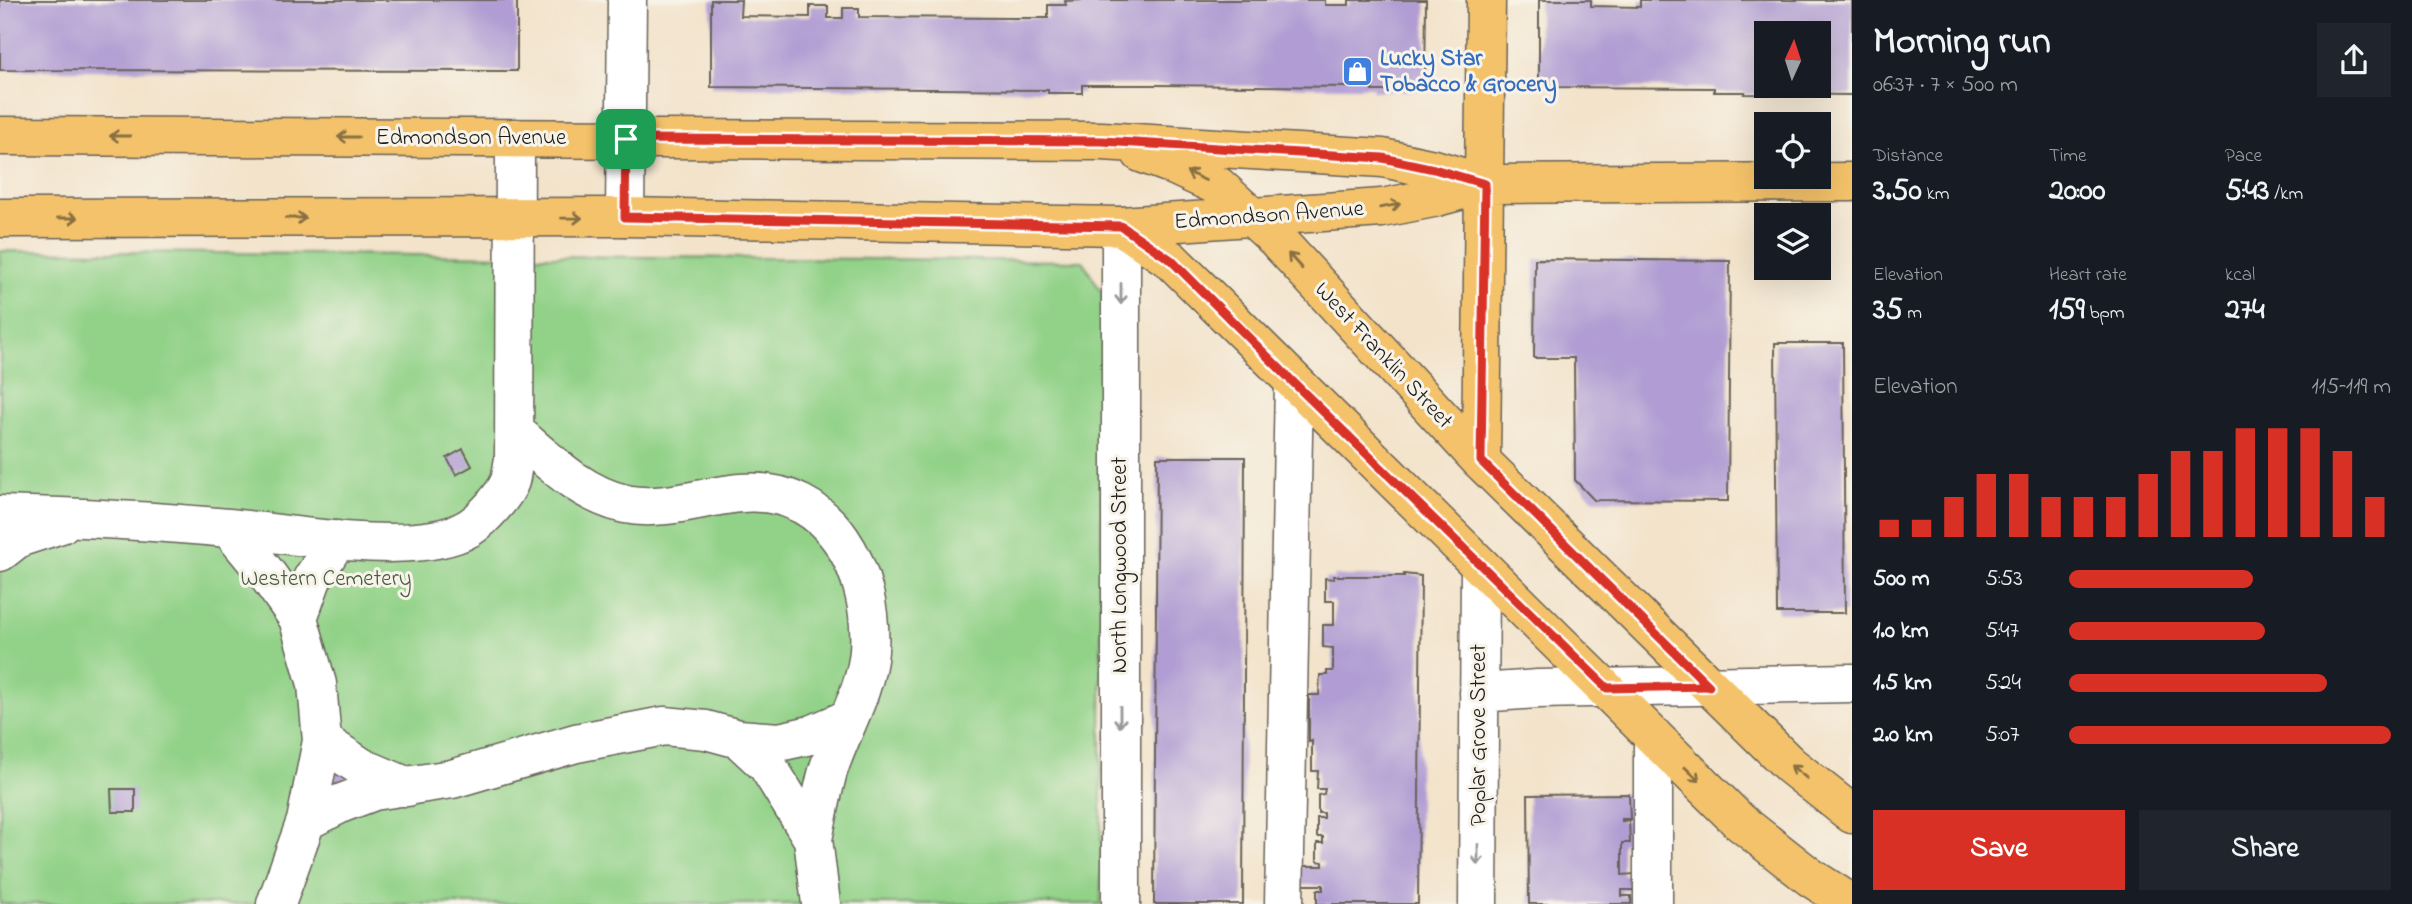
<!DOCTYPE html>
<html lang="en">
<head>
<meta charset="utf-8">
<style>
  :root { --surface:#171b24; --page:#20242c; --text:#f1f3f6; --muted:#9ea1a6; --accent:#d93025 }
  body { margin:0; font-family:"Indie Flower",sans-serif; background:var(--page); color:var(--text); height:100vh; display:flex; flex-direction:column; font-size:26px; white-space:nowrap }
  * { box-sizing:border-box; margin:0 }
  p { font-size:23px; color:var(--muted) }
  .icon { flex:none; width:38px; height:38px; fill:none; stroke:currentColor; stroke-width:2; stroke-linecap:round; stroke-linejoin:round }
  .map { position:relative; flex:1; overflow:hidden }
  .panel { display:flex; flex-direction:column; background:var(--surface); width:560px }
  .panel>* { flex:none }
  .needle { width:46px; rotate:3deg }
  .controls { position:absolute; left:1754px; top:21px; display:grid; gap:14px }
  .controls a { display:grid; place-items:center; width:77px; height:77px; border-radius:0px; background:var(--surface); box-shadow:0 7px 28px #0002; font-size:35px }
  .pin { position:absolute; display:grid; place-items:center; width:60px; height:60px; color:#fff; margin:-30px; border-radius:14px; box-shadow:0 4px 10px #0006 }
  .round { display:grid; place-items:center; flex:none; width:74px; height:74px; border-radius:0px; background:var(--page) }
  .headline { display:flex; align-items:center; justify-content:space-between; height:119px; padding:0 21px }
  h1 { font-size:38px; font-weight:700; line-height:52px }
  .figures { display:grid; grid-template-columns:repeat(3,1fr); gap:10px; height:119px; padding:7px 21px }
  .figures div { display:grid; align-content:center }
  .figures b { font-size:30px; font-weight:700 }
  .figures small { font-size:19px; font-weight:400 }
  .figures p { font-size:19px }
  .chart { height:196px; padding:14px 21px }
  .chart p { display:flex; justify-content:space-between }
  .chart svg { width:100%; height:126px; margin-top:7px; stroke:var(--accent); stroke-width:6 }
  .action { display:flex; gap:14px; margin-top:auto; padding:14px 21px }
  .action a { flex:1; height:80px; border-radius:0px; background:var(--accent); color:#fff; font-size:28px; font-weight:700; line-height:80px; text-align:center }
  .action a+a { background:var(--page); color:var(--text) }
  ul { padding:0 21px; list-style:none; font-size:23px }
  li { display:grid; grid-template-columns:112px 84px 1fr; align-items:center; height:52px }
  li i { height:18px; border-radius:9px; background:var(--accent) }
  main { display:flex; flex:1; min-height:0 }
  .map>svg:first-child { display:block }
  .green { fill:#92d288; stroke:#577752; stroke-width:2 }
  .building { fill:#b19dd3; fill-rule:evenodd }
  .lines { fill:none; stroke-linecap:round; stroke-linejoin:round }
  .minor-casing { stroke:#676259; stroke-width:41 }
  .major-casing { stroke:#676259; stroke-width:41 }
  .minor { stroke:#fff; stroke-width:38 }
  .major { stroke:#f4c26a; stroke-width:38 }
  .oneway { stroke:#886f43 }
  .oneway2 { stroke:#999 }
  .route-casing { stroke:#fff; stroke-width:14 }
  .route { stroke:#d93025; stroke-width:9 }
  .labels { text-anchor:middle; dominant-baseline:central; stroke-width:6; stroke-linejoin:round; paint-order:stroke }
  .shop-label { font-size:23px; font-weight:bold; fill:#366cbe; stroke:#f7f3e8; text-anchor:start }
  .street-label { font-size:23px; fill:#1c1c1c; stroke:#f7f3e8 }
  .park-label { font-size:23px; fill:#455c42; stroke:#f7f3e8 }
</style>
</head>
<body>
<main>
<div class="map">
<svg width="1852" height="904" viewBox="0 0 1852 904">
  <rect width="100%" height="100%" fill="#f7f3e8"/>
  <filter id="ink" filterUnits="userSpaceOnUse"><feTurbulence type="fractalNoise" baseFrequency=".0143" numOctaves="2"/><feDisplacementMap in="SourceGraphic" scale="14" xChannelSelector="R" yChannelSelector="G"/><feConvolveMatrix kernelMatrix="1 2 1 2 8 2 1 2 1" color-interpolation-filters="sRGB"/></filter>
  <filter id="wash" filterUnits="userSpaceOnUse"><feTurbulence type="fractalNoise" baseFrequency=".00686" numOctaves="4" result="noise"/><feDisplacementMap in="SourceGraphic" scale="28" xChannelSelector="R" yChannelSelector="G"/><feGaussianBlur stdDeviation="1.57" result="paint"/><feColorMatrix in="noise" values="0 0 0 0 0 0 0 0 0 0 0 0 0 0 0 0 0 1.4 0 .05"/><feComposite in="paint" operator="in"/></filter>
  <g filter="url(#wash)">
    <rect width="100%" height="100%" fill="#f3e3cb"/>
    <path class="green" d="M0,251L1083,261L1102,293L1101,904H0Z"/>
    <g id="blocks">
      <path class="building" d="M0,0H514L517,2V71L0,70Z
        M711,0H741L740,16L810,17V6H828V18H843V8H859V17L1015,18H1048V5H1066L1065,1L1082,0H1325V5H1349V0H1426L1425,91H1372L1373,87H1349L1155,85H1082V93H1048V90L711,87Z
        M1539,0H1591V6L1640,7V0H1852V95L1744,94L1745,92H1714V88L1539,87ZM1766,33H1818V86H1766Z
        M1535,259L1730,261L1728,501L1594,500L1575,480L1574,358H1534Z
        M1775,343H1843L1845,613H1777Z
        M463,449L472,466L456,475L447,458Z
        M1157,457H1245L1243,904H1154Z
        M1404,574L1421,576L1418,904H1317V890H1323V885H1294V866H1323V862L1317,861V843H1323V837H1317V818H1324V813H1318V795L1324,794L1325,789H1317L1318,771H1312V741L1309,742V695H1319L1320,675H1327V671H1333V648L1323,647V625H1334V601H1325V578L1334,579V576H1404Z
        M332,772L354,773L353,788L331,787Z
        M111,789H135V812H112Z
        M1629,794L1630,819H1622V821L1629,820L1630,843H1622V875L1634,874V890H1622V896H1631V904H1529L1528,795Z"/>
    </g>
  </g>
  <g filter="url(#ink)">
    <use href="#blocks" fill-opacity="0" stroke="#676259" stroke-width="2"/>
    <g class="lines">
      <defs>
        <path id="minor" d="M625,217L627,0
          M515,432C549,461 581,494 625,504C663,512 703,496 741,493C832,486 874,572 869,651C866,691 840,733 828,771C822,793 818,816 813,839
          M0,515C76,517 152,521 228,528C287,533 417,559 469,528C482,520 505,495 510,481C512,474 512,467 514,460L515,138
          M229,528L266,573L298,618
          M0,552L18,538L61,524
          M1479,693L1538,689L1852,683
          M1653,736V904
          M739,739L779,742L811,735L848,719
          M322,741L361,767L408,787
          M306,821L342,803L374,791L452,779L576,743L664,726L706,730L739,739L767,765L813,839L821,904
          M276,904L306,821L322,741L317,684L298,618L312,579L337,540
          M1121,904V226
          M1284,904L1294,383
          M1478,904L1480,566"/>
        <path id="major" d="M0,136L1102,141L1383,158L1434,169L1485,184
          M1141,153L1168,163L1218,186L1277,240L1481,461L1790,765L1852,814
          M0,218L625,217L1121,226L1382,208L1433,198L1485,184L1852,182
          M1121,226L1171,260L1740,822L1810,877L1852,904
          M1481,461L1486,0"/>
      </defs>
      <use href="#minor" class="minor-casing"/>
      <use href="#major" class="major-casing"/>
      <use href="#minor" class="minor"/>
      <use href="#major" class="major"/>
    </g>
    <defs><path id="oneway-shaft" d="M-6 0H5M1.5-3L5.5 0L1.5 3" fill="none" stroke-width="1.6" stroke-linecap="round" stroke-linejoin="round" transform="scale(1.75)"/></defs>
    <g class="oneway">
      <use href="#oneway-shaft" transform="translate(120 136) rotate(-180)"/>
      <use href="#oneway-shaft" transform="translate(348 137) rotate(-180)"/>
      <use href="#oneway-shaft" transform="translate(1196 176) rotate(-155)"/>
      <use href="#oneway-shaft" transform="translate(1390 206) rotate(-10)"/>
      <use href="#oneway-shaft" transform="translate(68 218)"/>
      <use href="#oneway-shaft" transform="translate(296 218)"/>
      <use href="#oneway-shaft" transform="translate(572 218) rotate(-1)"/>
      <use href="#oneway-shaft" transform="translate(1295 261) rotate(-132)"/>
      <use href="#oneway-shaft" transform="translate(1799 772) rotate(-141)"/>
      <use href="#oneway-shaft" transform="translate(1692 774) rotate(44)"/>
    </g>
    <g class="oneway2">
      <use href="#oneway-shaft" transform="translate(1121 294) rotate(90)"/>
      <use href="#oneway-shaft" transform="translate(1120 717) rotate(90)"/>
      <use href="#oneway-shaft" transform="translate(1478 855) rotate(90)"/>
    </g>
  </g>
  <g class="lines" filter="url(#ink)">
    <defs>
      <path id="route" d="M626,139L1102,141L1383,158L1434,169L1485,184L1481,461L1709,686L1607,688L1294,383L1171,260L1121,226L625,217Z"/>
    </defs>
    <use href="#route" class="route-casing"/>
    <use href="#route" class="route"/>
  </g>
  <defs>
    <symbol id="shop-square" viewBox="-11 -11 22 22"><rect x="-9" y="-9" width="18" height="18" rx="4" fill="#3f7fe0" stroke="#f7f3e8"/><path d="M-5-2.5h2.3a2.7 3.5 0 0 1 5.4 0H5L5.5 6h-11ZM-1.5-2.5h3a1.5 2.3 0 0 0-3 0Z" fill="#fff"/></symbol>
  </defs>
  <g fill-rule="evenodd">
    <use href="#shop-square" x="1340" y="54" width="35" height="35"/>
  </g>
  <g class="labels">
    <g class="shop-label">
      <text x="1380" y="59">Lucky Star<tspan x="1380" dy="26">Tobacco &amp; Grocery</tspan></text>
    </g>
    <g class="street-label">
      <text x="471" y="138">Edmondson Avenue</text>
      <text transform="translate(1269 216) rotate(-4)">Edmondson Avenue</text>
      <text transform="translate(1383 356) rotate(47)">West Franklin Street</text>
      <text transform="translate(1120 565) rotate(-90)">North Longwood Street</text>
      <text transform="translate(1479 735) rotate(-90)">Poplar Grove Street</text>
    </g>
    <g class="park-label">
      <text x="326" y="579">Western Cemetery</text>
    </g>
  </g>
</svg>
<div class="controls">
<a><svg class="needle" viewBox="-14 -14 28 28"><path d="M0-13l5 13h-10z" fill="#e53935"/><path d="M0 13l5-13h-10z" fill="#9ea1a6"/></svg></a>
<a><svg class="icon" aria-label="locate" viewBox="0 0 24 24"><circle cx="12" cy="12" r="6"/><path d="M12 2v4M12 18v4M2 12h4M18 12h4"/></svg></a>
<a><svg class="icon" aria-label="layers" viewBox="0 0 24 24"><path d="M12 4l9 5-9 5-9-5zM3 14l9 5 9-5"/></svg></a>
</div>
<div class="pin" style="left:626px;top:139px;background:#1e9e55"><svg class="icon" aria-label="arrive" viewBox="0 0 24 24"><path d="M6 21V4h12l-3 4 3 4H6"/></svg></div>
</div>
<section class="panel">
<div class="headline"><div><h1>Morning run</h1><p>06:37 · 7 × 500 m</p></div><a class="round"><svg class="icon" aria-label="share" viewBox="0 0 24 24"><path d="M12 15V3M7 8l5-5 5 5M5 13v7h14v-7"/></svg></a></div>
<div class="figures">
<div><p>Distance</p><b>3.50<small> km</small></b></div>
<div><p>Time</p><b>20:00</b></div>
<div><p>Pace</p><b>5:43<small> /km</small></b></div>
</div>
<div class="figures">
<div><p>Elevation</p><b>35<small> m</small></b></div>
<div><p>Heart rate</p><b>159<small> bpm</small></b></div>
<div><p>kcal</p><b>274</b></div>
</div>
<div class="chart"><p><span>Elevation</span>115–119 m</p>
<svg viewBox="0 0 160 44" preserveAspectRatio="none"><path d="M5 44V38M15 44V38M25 44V30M35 44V22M45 44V22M55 44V30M65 44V30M75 44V30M85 44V22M95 44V14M105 44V14M115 44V6M125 44V6M135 44V6M145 44V14M155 44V30"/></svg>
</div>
<ul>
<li><b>500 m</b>5:53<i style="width:57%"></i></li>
<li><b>1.0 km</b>5:47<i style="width:61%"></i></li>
<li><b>1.5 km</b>5:24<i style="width:80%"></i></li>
<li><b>2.0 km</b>5:07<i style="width:100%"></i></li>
</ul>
<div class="action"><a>Save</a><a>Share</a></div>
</section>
</main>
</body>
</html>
